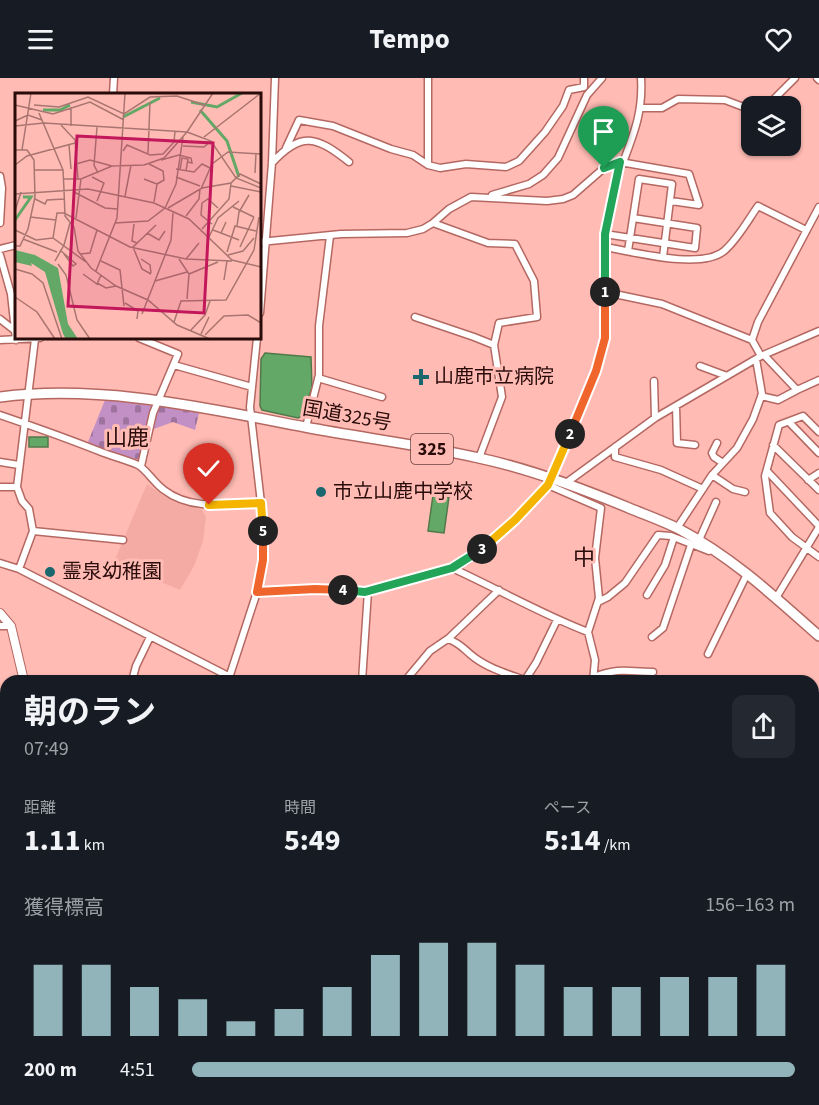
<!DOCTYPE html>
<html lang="ja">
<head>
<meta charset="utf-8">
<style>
  :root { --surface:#171b24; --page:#242831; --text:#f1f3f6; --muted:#9ea1a6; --accent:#90b4b9 }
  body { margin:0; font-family:"Source Sans 3","Noto Sans JP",sans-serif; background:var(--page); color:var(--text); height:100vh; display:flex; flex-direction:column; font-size:22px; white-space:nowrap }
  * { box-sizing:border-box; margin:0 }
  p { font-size:20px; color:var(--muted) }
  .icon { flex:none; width:33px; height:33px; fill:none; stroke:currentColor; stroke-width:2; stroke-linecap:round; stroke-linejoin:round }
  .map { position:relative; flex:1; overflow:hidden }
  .details { position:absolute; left:0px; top:597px; width:819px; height:430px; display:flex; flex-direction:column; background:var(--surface); border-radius:18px 18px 0 0; box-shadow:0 2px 4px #0004 }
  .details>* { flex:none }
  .controls { position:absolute; left:741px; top:18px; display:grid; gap:12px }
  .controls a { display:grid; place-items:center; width:60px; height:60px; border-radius:12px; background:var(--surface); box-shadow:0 2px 4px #0004; font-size:30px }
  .pin { position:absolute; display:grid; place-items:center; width:51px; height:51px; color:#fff; margin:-62px -26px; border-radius:50% 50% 50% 0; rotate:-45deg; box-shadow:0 0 6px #0007 }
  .pin .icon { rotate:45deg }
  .km { position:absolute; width:30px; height:30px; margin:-15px; border-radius:50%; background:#222; color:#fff; font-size:16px; line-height:30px; text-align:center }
  .round { display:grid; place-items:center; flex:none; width:63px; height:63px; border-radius:12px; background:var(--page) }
  .headline { display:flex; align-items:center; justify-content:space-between; height:102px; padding:0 24px }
  h1 { font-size:33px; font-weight:700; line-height:45px }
  .stats { display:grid; grid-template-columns:repeat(3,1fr); gap:9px; height:102px; padding:6px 24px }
  .stats div { display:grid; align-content:center }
  .stats b { font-size:30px; font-weight:700 }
  .stats small { font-size:16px; font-weight:400 }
  .stats p { font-size:16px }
  .chart { height:168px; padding:12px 24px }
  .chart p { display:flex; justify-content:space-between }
  .chart svg { width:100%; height:108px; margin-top:6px; stroke:var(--accent); stroke-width:6 }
  ul { padding:0 24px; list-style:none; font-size:20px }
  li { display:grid; grid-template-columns:96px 72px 1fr; align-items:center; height:45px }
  li i { height:15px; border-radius:8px; background:var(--accent) }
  header { display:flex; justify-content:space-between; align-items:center; height:78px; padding:0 24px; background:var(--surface); font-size:27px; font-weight:700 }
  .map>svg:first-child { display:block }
  .built { fill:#f4aba4 }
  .cemetery { fill:url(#cemetery-stones) }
  .water { fill:#63a866; stroke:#52794a; stroke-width:1.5 }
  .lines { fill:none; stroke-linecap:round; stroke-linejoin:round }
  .minor-casing { stroke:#b56862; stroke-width:9 }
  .major-casing { stroke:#b56862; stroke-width:10 }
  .highway-casing { stroke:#b56862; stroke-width:12 }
  .minor { stroke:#fff; stroke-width:6 }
  .major { stroke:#fff; stroke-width:8 }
  .highway { stroke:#fff; stroke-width:9 }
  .split-1-casing { stroke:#fff; stroke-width:12 }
  .split-2-casing { stroke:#fff; stroke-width:12 }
  .split-3-casing { stroke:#fff; stroke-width:12 }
  .split-4-casing { stroke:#fff; stroke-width:12 }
  .split-5-casing { stroke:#fff; stroke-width:12 }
  .split-6-casing { stroke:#fff; stroke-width:12 }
  .split-1 { stroke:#22a559; stroke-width:8 }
  .split-2 { stroke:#f0652b; stroke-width:8 }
  .split-3 { stroke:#f5b400; stroke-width:8 }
  .split-4 { stroke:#22a559; stroke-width:8 }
  .split-5 { stroke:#f0652b; stroke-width:8 }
  .split-6 { stroke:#f5b400; stroke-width:8 }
  .poi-dot { fill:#1a676e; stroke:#ffbbb4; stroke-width:2 }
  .labels { text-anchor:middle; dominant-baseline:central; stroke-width:6; stroke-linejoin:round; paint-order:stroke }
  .shield { fill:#ffbbb4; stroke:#69403d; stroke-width:1.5 }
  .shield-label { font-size:18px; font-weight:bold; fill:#290b0a }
  .poi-label { font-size:20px; fill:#290b0a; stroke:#ffbbb4; text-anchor:start }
  .street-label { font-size:20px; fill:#290b0a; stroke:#ffbbb4 }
  .quarter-label { font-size:22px; fill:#290b0a; stroke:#ffbbb4 }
  .inset-river { fill:none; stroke:#63a866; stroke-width:3 }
  .inset-road { fill:none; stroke:#a97570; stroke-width:1.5 }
  .view { fill:#c2185b; fill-opacity:0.15; stroke:#c2185b; stroke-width:3 }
  .inset-edge { fill:none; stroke:#290b0a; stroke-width:3 }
</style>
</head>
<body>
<header><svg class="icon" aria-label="menu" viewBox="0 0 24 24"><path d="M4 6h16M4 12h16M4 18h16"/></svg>Tempo<svg class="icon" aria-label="heart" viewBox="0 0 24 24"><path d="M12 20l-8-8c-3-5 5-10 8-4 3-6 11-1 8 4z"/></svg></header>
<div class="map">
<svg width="819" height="1027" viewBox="0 0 819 1027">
  <defs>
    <pattern id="cemetery-stones" width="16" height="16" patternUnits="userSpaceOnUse" patternTransform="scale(1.5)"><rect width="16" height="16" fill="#c290c5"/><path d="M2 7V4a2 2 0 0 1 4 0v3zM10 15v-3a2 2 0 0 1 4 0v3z" fill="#9e749e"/></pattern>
  </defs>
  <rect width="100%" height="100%" fill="#ffbbb4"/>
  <path class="built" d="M147,406L162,417L202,432L206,439L203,463L194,488L180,512L114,484Z"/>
  <path class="cemetery" d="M105,322L154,327L150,334L140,382L112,375L88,364Z
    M160,327L199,335L195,352L173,344L151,352L155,337Z"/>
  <path class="water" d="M265,275L311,279L312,310L302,338L298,340L262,332L260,328L261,281Z
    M29,359H48V369H29Z
    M433,417L449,419L444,455L428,453Z"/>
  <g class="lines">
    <defs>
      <path id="minor" d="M817,0L819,2
        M113,16L114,0
        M767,28L795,0
        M641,30H662L678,21L725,22L746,30H752
        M286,70L299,42L333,48L391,71L413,77L428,87L440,90L466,86L506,89L519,83L545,54L563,28L569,12L584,9V0
        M620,84L689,96L699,127L671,123
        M272,85C302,52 317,59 349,84
        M428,87V0
        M0,98L2,110L0,145
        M492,117L529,106L543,97L558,80L587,17L602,0
        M433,145L488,165L515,166L534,203L537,239L499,245L494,267
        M605,156L695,170L697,150L633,140
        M260,164L341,156L407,155L423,151L433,145L449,131L471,119L547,123L563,121L573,117L604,90L624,82C635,53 643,32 641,0
        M605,169C635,174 700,192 724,173C738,161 748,142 758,128L806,152
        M0,171L16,167
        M628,173L639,101L672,106L663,179
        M0,177L11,216L16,262
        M605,214L662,226L752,262
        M260,235L272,85L275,0
        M415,239L474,259L494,267L502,319L479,380
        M0,241L14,252
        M139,260L178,276L153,335L141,388
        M0,262L40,260
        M761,278L752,262L758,244L819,129
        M174,287L252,309
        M700,288L727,298
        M318,300L382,319
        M654,303L655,340
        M797,312L819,302
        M761,318L778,322L797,312L764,277
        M676,328L677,365L695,367
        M0,337C35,349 69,361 104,375C115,379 127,382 138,387C145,390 155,406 164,412C191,433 229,426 261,425
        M789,344L819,375
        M306,349L319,297V248L330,158
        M819,354L803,338L779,347L765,398L770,435L792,459L819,479
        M717,365L712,375L714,379L723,385
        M773,367L819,412
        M615,369V379L661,392L703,411
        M0,384L19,387
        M767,393L819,448
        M712,397L733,411L745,414
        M808,402L819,395
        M566,405L655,340L761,278L819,253
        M548,407L601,430L595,480L599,520L588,554L595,582L593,603
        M0,409H17
        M677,450L712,397L737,370L753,341L762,316L756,281
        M33,453L123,462
        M699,462L716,424
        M0,485L19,491L238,603
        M452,490C498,511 541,536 588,554
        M19,491L33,453L29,431L22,423L17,409L35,261
        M257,514L315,511L365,514L452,490L466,483L486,469L515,442L548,407L596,293L605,260V156L620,84
        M647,517L665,487L674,459
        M776,520L819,449
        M598,524L608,519L625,505L658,457L671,458L709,473L712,471
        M0,548H11
        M652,559L663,550L691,467
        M448,561C462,566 464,572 475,580C490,591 508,596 525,602L536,585L557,542
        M708,576L747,496
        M594,599C622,589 627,594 653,594
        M132,603L136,588L150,559
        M228,603L257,514L263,481L261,425L250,329L257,260
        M362,603L368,513
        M405,603L430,573L449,560L499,512
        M819,627V626
        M813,700H819
        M0,704L6,709
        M0,721L6,714
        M813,729L819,726
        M0,739L6,745
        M813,757L819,750
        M0,776L6,782
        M0,911L6,934
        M813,949H819
        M26,1022L27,1027
        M404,1022L409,1027
        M452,1027L453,1022
        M655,1027L656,1022"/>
      <path id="major" d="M0,535L11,548L24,603
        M541,1022L547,1027"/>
      <path id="highway" d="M0,319C102,306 205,330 305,349C363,360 422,367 479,380C531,391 581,410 629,430C646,437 663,443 679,451C732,479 775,519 819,558"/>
    </defs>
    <use href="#minor" class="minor-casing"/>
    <use href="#major" class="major-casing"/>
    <use href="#highway" class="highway-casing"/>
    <use href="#minor" class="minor"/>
    <use href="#major" class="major"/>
    <use href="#highway" class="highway"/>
  </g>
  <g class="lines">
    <defs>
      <path id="split-1" d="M604,90L620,84L605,156V214"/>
      <path id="split-2" d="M570,356L596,293L605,260V214"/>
      <path id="split-3" d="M482,471L515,442L548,407L570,356"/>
      <path id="split-4" d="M343,512L365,514L452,490L482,471"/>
      <path id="split-5" d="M263,453V482L257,514L315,511L343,512"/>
      <path id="split-6" d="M209,427L261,425L263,453"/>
    </defs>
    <use href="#split-1" class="split-1-casing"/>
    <use href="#split-2" class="split-2-casing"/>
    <use href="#split-3" class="split-3-casing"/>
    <use href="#split-4" class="split-4-casing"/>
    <use href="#split-5" class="split-5-casing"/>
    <use href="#split-6" class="split-6-casing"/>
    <use href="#split-1" class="split-1"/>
    <use href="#split-2" class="split-2"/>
    <use href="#split-3" class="split-3"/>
    <use href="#split-4" class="split-4"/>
    <use href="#split-5" class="split-5"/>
    <use href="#split-6" class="split-6"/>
  </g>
  <g class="poi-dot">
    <path d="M418 290h6v6h6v6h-6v6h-6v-6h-6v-6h6z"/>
    <circle cx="321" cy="414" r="6"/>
    <circle cx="50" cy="494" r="6"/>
  </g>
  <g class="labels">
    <rect class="shield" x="411" y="356" width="42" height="30" rx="4.5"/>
    <g class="shield-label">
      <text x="432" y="371">325</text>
    </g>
    <g class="poi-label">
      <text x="434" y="299">山鹿市立病院</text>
      <text x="333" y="414">市立山鹿中学校</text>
      <text x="62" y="494">霊泉幼稚園</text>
    </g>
    <g class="street-label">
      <text transform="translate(347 338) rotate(10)">国道325号</text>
    </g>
    <g class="quarter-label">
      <text x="127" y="360">山鹿</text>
      <text x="584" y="480">中</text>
    </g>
  </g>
  <g transform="translate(15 15)">
    <rect width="246" height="246" fill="#ffbbb4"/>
    <path d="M0,157L20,162L43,175L53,231L63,246H51L48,241L30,179L16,170L17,173L0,169Z" fill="#63a866"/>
    <path class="inset-river" d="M176,9L202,14L227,0M28,17H45L55,12M185,17L212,48L224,84M108,24L145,5M0,127L16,104H8"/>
    <path class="inset-road" d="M0,12L38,21L75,9L109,27M19,12L44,14L73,4L109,21L135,4L162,3L189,12M24,20L48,77L49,97M0,28L13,22L27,27M46,32L60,47L63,86M0,33L29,30L172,39L198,0M56,33V14M82,34L79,72L83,80M189,44L246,0M54,52L56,76M168,53L189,54L196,48M0,57H12L19,67L20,104L13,136L5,153H0M7,57L16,0M108,58L112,52L135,62L148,61L159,49L160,38M133,60L135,9M146,67L164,62L176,65L177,70L173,69M61,71L75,67L97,73M134,71L148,78L149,87L142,91M0,72L12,63L60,50M161,76L179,79L187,71L195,75M20,77H48M165,77L167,65L173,66L171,78M240,80L241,60M77,84L89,90L82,108M161,84L185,93M48,86H66L97,73L129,72L149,65L172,39L196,48L221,85L246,95M129,86L142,91L139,109M216,93L246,99M186,96L197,71L213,59L246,61M49,97L50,123L59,134L63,158L76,175L101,193L133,207L162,232L195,246M59,99L90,115L102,116M0,101L73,96L139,110L174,126L217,167L246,174M110,103L116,72M20,106L30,111L32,107L49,106M187,110L186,122L197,131M187,110L193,106L203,115M218,114L239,124M153,115L187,95L216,90L225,81L246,91M0,118L6,99M171,123L184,106L185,96M15,124L41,127M61,125L66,86M100,130L133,128L150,115L161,91L168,44M119,131L117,148L122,150M222,133L224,119L234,102M187,136L214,106L216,90M0,137L21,147L38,145L71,169M198,137L206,140L211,129M132,140L144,147L150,138M206,140L224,147M194,144L203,125L224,108M38,145L42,120H49L115,154L171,166L217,168M8,146L42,159M49,152L55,130M225,154L239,124M45,157L61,171L58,173L49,161M212,159L220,133L241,138M65,161L75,160L82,137M213,162L228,158L239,145M126,166L135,172L136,180M164,166L174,181L172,206M171,166L184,150M40,168L49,152M86,168L105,177L109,213M43,171L51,182L62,227L75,246M0,176L17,181L28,190L47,246M81,178L102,125L110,0M68,181L82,191L86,182M136,181L127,176L118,154L141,132M174,181L203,169M209,187L212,168M140,188L172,179M82,190L91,195L101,193M0,204L22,219L40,246M110,210L123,218L122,226M127,221L156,147L158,120M159,229L166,208L211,207L239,157L244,124M176,237L190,222L195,208M186,241L194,224M190,242L209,223L233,222L246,230"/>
    <path class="view" d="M62,43L198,50L189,220L53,213Z"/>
    <rect width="246" height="246" class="inset-edge"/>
  </g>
</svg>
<div class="controls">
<a><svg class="icon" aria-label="layers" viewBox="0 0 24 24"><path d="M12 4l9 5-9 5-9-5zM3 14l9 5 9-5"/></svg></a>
</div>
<div class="pin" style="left:604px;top:90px;background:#1e9e55"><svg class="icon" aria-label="arrive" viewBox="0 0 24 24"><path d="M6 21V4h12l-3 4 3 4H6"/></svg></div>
<div class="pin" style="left:209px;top:427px;background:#d93025"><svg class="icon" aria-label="check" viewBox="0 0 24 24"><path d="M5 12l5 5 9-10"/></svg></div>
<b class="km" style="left:605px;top:214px">1</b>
<b class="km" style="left:570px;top:356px">2</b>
<b class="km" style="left:482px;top:471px">3</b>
<b class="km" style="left:343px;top:512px">4</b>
<b class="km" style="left:263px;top:453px">5</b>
<section class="details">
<div class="headline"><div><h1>朝のラン</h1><p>07:49</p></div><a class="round"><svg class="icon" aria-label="share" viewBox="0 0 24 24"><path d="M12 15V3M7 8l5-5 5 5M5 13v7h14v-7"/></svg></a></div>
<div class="stats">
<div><p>距離</p><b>1.11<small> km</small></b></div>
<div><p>時間</p><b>5:49</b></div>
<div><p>ペース</p><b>5:14<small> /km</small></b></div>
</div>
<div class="chart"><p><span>獲得標高</span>156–163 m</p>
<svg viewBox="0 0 160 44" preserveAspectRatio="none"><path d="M5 44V15M15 44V15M25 44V24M35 44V29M45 44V38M55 44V33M65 44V24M75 44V11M85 44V6M95 44V6M105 44V15M115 44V24M125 44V24M135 44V20M145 44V20M155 44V15"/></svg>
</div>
<ul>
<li><b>200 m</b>4:51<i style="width:100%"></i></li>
</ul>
</section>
</div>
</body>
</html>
